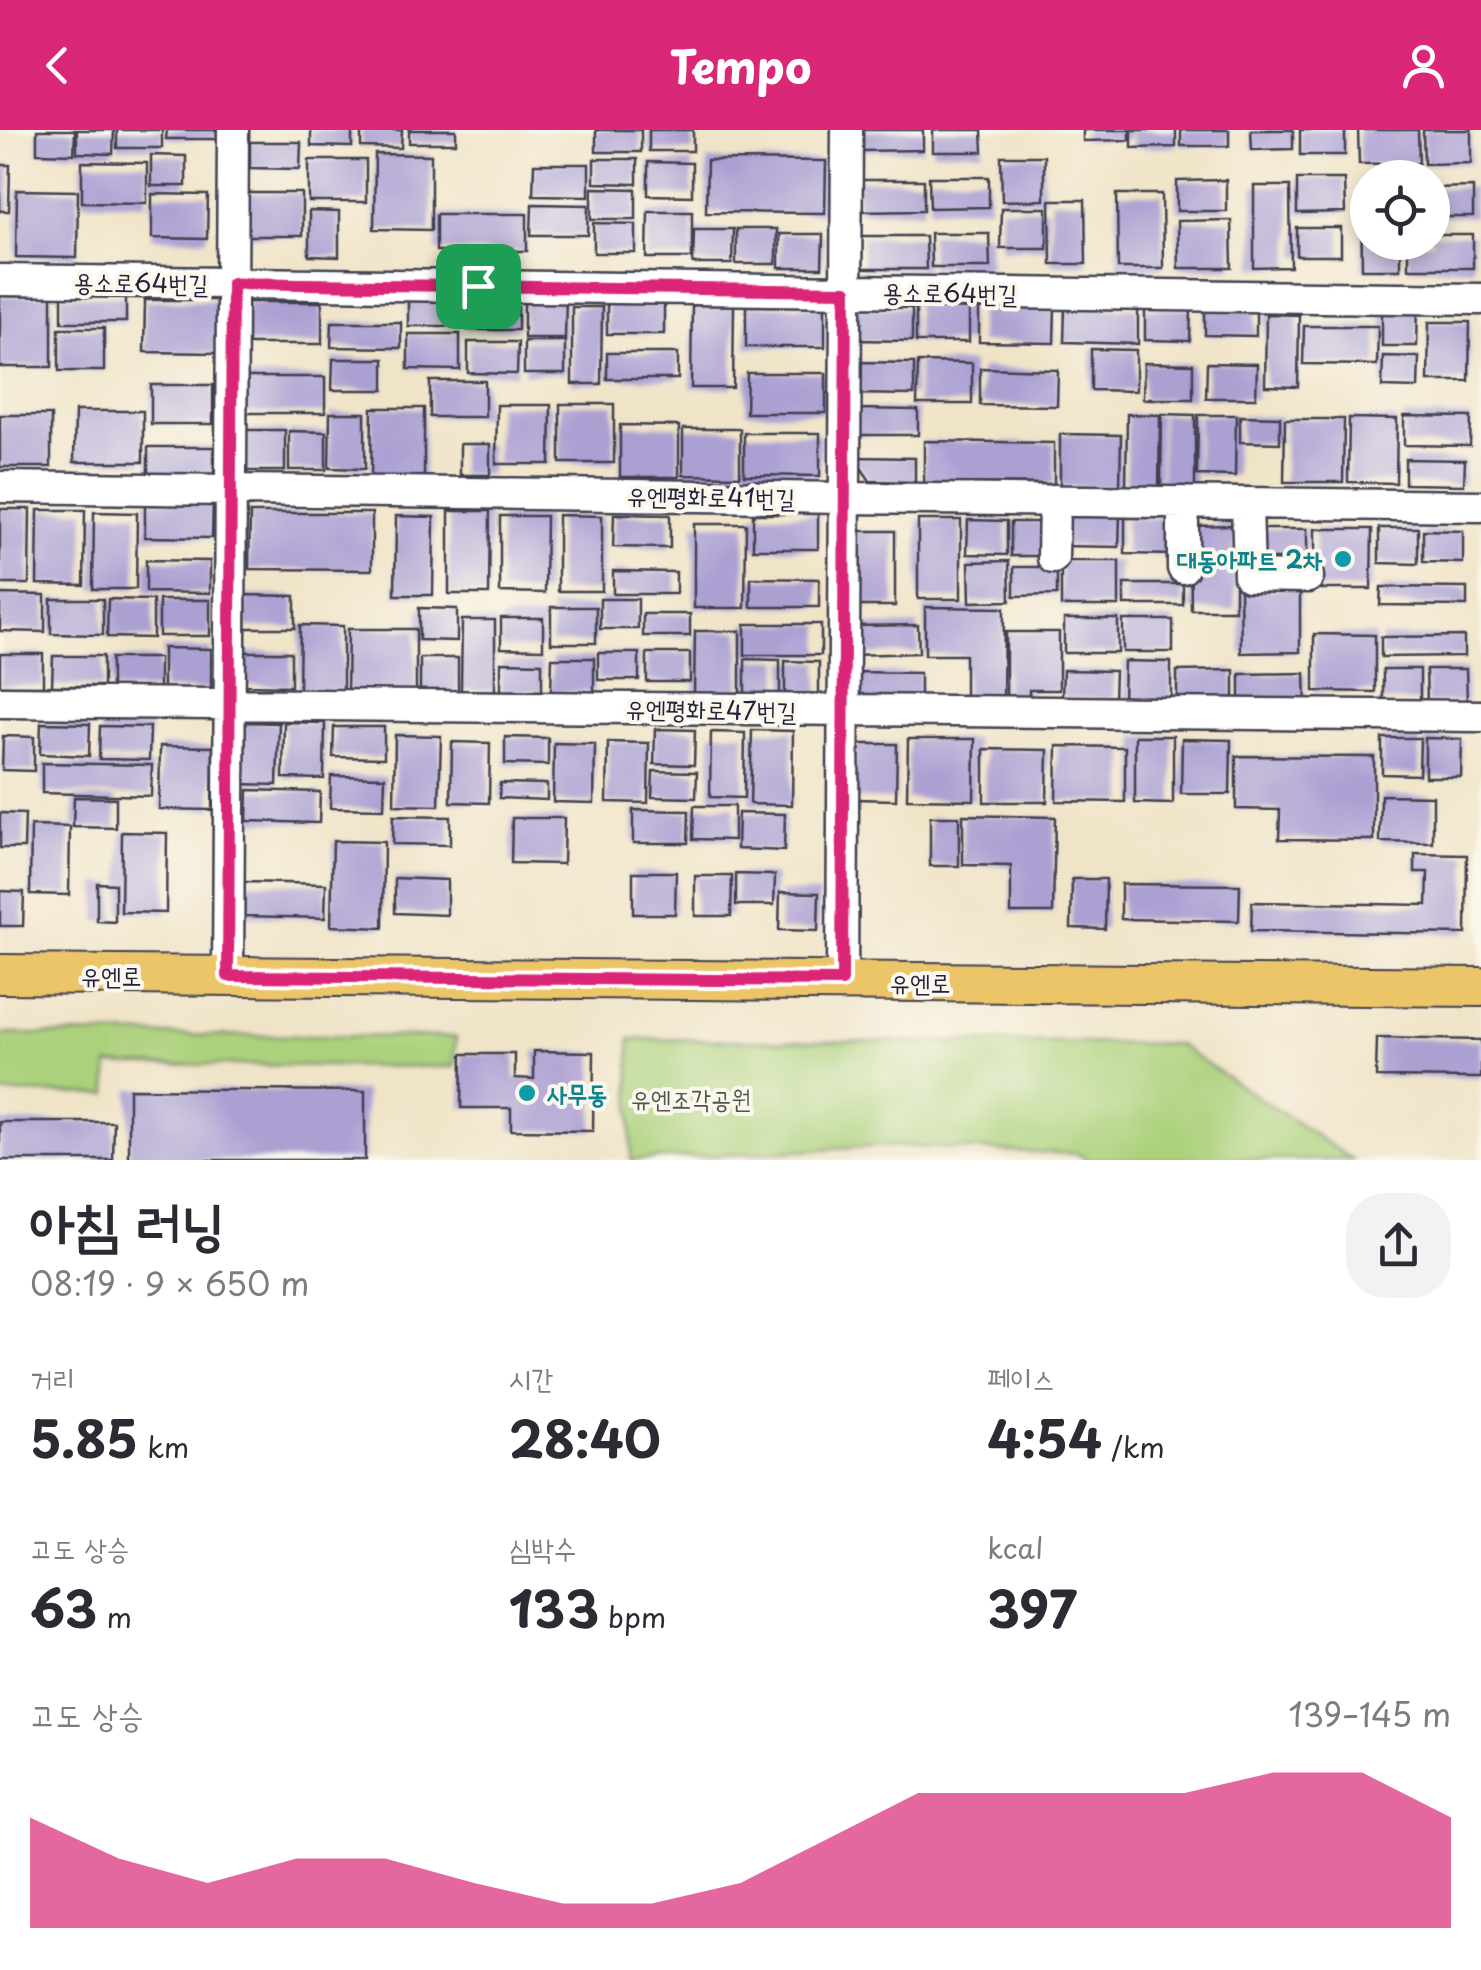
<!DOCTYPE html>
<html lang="ko">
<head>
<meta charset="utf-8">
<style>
  :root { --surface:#fff; --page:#f2f2f3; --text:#2b2b33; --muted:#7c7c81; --accent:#db2777 }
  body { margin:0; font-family:"Playpen Sans","Poor Story",sans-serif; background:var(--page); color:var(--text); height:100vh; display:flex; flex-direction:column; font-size:38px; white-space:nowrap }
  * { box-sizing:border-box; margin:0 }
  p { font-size:32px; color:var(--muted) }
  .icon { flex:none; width:55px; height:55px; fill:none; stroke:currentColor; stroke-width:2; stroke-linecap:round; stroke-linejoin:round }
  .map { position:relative; height:1030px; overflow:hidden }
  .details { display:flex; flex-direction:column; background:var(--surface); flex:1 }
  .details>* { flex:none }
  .controls { position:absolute; left:1350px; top:30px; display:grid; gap:20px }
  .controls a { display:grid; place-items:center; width:100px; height:100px; border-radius:50%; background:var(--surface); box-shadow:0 5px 15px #0003; font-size:50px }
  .pin { position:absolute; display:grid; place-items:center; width:85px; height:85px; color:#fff; margin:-42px; border-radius:20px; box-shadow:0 5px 15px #0006 }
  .round { display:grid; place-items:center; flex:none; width:105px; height:105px; border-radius:40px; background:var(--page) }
  .head { display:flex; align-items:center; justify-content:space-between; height:170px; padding:0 30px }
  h1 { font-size:55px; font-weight:700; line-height:75px }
  .figures { display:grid; grid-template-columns:repeat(3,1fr); gap:15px; height:170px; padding:10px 30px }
  .figures div { display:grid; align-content:center }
  .figures b { font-size:50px; font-weight:700 }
  .figures small { font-size:28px; font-weight:400 }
  .figures p { font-size:28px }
  .chart { height:280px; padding:20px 30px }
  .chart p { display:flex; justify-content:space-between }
  .chart svg { width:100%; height:180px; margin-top:10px; fill:var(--accent); opacity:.7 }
  header { display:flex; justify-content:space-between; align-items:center; height:130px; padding:0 30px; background:var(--accent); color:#fff; font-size:45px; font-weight:700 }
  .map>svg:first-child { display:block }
  .green { fill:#acd17b; stroke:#677a5b; stroke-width:2.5 }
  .building { fill:#aca0d3 }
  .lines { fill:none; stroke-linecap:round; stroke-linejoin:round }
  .minor-casing { stroke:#413f50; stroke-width:35 }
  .major-casing { stroke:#413f50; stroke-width:42 }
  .minor { stroke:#fff; stroke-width:30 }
  .major { stroke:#edc569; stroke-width:38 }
  .route-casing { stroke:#fff; stroke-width:20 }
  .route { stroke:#db2777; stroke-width:12 }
  .culture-dot { fill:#0f9aa8; stroke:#fbf7ec; stroke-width:4 }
  .labels { text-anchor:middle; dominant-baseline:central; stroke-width:8; stroke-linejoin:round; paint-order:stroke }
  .street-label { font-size:25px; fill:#22223b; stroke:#fbf7ec }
  .culture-label { font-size:25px; font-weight:bold; fill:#0d838f; stroke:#fbf7ec; text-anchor:end }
  .park-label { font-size:25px; fill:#4b574e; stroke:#fbf7ec }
</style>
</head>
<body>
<header><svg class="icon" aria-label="back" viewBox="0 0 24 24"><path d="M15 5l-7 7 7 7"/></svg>Tempo<svg class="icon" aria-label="person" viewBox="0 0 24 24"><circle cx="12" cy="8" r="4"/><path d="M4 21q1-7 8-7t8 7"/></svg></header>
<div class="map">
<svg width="1481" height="1030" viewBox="0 0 1481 1030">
  <rect width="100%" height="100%" fill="#fbf7ec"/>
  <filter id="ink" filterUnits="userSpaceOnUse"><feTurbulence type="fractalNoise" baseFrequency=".01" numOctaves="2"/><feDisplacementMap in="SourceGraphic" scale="20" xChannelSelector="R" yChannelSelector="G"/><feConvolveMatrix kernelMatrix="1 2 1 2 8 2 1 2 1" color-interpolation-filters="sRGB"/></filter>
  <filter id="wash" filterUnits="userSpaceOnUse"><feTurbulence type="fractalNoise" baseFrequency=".0048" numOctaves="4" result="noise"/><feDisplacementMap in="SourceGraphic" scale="40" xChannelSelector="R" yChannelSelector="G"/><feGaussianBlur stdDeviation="2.25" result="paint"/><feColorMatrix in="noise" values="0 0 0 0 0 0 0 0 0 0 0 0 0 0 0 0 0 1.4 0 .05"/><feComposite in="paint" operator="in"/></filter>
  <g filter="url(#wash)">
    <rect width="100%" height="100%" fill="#f0e4c8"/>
    <path class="green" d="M0,904L456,907L454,937L108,934V964L0,963Z
      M630,909L1177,914L1353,1030H1088L1078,1024L890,1016L631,1030Z"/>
    <g id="blocks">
      <path class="building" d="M37,0H75L74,24L37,23Z
        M77,0H114L113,24L77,23Z
        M117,0H162V18H117Z
        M167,0H217V9H166Z
        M311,0H352V17L311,16Z
        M361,0H402L401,18L361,17Z
        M409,0H456V13H409Z
        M596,0H641V22H596Z
        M649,0H693V21H649Z
        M861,0H923V20L861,21Z
        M933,0H982L983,22H933Z
        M1083,0H1130V10L1083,11Z
        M1132,0H1176V17L1132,18Z
        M1181,0H1229V16H1181Z
        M1251,0H1293V19L1252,20Z
        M1300,0H1345V25H1300Z
        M1358,0H1418L1419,33L1359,34Z
        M1423,0H1471V33L1424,34Z
        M250,12H301L300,39L250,38Z
        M375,24L431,25V100L374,99Z
        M151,25L186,26V56H151Z
        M1001,26H1044V70L1002,71Z
        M594,29H637V54L594,53Z
        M309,30H366V72H309Z
        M707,30L826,31L825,83L706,82Z
        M82,32L147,33V73L82,72Z
        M648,32L692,33V66L648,65Z
        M534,34H589V66L533,65Z
        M0,35H10L9,81H0Z
        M929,47H989V77L930,78Z
        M1297,49H1344L1345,83L1297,84Z
        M857,50H924V80L858,81Z
        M1226,50V81H1177V51Z
        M1254,56H1290L1291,137L1254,138Z
        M1473,57V87H1432V58Z
        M592,58L636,59V89H592Z
        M17,60L78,61L77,128L16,127Z
        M245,63H302V106H244Z
        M1361,63H1368V112H1400V139H1362Z
        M152,64L208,65L207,109L152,108Z
        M1117,64H1162L1163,138H1118Z
        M1050,70H1085L1086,134H1051Z
        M532,74L589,75L588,105H531Z
        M1001,78H1047V118H1000Z
        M309,81L339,82V127L309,126Z
        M648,81H692V128H647Z
        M436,84H527V121H436Z
        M1231,90L1232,138H1178L1177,91Z
        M594,93L636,94V123H594Z
        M1297,98H1341V126H1297Z
        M694,99H733L732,134H693Z
        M736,99H776V134H736Z
        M930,103H989L990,137H931Z
        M779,104H823L822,138H779Z
        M1432,105H1473V138H1408V112H1432Z
        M862,106H925L926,139H862Z
        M467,160H518V200H467Z
        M408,164H456L455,196H408Z
        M524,164L566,165L565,208H524Z
        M607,165L664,166V204H607Z
        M0,166H52V237H0Z
        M62,166H126V192H62Z
        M145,170H217V223L144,222Z
        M246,172H322V214H245Z
        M916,174L969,175V212H916Z
        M692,175H734L733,258H691Z
        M979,175L1055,176L1054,213L979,212Z
        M1382,175H1418L1417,216H1382Z
        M746,176H825V217H746Z
        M572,177H602L601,254H572Z
        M855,177H912V211L854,210Z
        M1065,177L1138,178V214L1064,212Z
        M1205,177L1256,178V206L1205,205Z
        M1145,179H1191L1190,211L1145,210Z
        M1266,184L1299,185L1298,257L1265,256Z
        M332,192H401V218L331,217Z
        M1429,192H1470L1469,251H1428Z
        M1304,196H1378L1377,235L1303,234Z
        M59,198H104V241H59Z
        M408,204H460V240L408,239Z
        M524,211H565V244H524Z
        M468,212H518L517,244L468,243Z
        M1091,219L1136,220V261L1091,260Z
        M607,223H678V249H607Z
        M1383,226L1419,227L1418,258L1382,257Z
        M333,229H384V260H332Z
        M853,232L914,233V265L853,264Z
        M918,232L972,233V274H917Z
        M1144,233L1193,234V269H1143Z
        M1207,233L1257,234L1256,268H1206Z
        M980,238L1058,240L1057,276L980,275Z
        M747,243H826V283H746Z
        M245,247H325V283H245Z
        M430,251H485V287H430Z
        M151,255H213V294H151Z
        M560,274H614V333H560Z
        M497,275H551L550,334H496Z
        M372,278H424V349L371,348Z
        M855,279L918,280V305H855Z
        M75,281H143V332H74Z
        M330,283H365V339L329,338Z
        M1127,284L1160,285L1159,358H1126Z
        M1162,284L1195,285V358H1161Z
        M0,285H51V337H0Z
        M1198,285H1236L1235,346L1197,345Z
        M1240,286L1280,287V313L1240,312Z
        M1404,286L1471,287L1470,316L1404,315Z
        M1349,288L1397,289L1396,353L1348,352Z
        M1285,289H1344L1343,352H1284Z
        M620,295L679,296V347H620Z
        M683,299H740V346L683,345Z
        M245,300H285V341H244Z
        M289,301L326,302V340H289Z
        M744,303H820V346L744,345Z
        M1060,304L1121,305L1120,357H1060Z
        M924,311L1054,313V354L924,353Z
        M460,314H490V345H460Z
        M148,317H214V349H148Z
        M854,327L915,328V352L870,351Z
        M1405,329L1465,330L1464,355L1405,354Z
        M145,370L213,371L212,408L145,407Z
        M0,379H30L29,454H0Z
        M38,380H85L84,455L37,454Z
        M449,381H490L489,464H449Z
        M94,382L137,383L136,459H93Z
        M250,383H372V440L249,439Z
        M1062,383L1120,384L1119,417L1062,416Z
        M614,384L670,385V418L613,417Z
        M753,384H818V419H753Z
        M558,385L602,386V461H558Z
        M396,386L434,387L433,465H395Z
        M500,386H546L545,463L500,462Z
        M1125,388H1176L1175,425L1125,424Z
        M918,390H961V469H918Z
        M968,390L1007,391V425L967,424Z
        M1011,392H1047V426H1011Z
        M694,394H746L745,478H694Z
        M1235,395V480H1191L1190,396Z
        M1379,398H1418V434L1379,433Z
        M1256,399H1307V429H1256Z
        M1315,399H1372L1371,459H1315Z
        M1423,400L1463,401V433L1423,432Z
        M851,401H895V476H851Z
        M146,430L210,431V463L146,462Z
        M1009,431L1010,471L970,472L969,432Z
        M1061,431H1119V476H1061Z
        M1014,437H1057V465L1014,466Z
        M613,441L676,442V464H613Z
        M751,448L819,449V477H751Z
        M1124,454H1183V475H1124Z
        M1381,457L1467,458V476L1380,475Z
        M1300,458V522L1241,523L1240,459Z
        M0,464L45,465V502L0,501Z
        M246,465L295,466V498H246Z
        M51,469H103V505L51,504Z
        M108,469L153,470V508L107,507Z
        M600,469H638V499H600Z
        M159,470H210V506H159Z
        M551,477H596V513H551Z
        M925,477L1004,478L1003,572H965V525H925Z
        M419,478L457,479V511L419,510Z
        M643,484H690V506H643Z
        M501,488H543V519L501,518Z
        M1064,489H1118V523H1064Z
        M462,490H495V561L461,560Z
        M1123,490H1173V522H1123Z
        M745,494H821V525H745Z
        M300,495L343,496V560H299Z
        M918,495L919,523L852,525L851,496Z
        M348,499H416V562H347Z
        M695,501H740V564H694Z
        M1006,502H1059V560H1029V570H1006Z
        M1314,504L1375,505V562L1314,561Z
        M1464,506V526L1381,527V507Z
        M163,518L211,519V560H163Z
        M245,522H291V556L245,555Z
        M598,523H639V550H598Z
        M647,523H690V552H647Z
        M0,524H43V556H0Z
        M53,526H103V556H52Z
        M111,528H159V560H111Z
        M420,528H458V561H420Z
        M552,528H594V562H551Z
        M745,529L780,530V564H745Z
        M785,531L819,532V567H785Z
        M1124,531L1171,532V574L1123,573Z
        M501,532L542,533V561H501Z
        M1383,539H1420V572H1383Z
        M1426,539H1466L1467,572L1427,573Z
        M1063,540L1115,541L1114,569L1062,568Z
        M1234,540V576H1177V541Z
        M851,542L920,543V574L864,573L851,562Z
        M1305,543L1306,579L1240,580V544Z
        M240,592L279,593L277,655L239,654Z
        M284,592L325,593L324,649L283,648Z
        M41,593L90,594L89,626L40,624Z
        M100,596L150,597L149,630L99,629Z
        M334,597H384V628L333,627Z
        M655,599L695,600L694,635L654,634Z
        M752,600L793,601L792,675L750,674Z
        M711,602L745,603L744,668L710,667Z
        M395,605L441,606L439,676L394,675Z
        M3,606L34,607V641L2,640Z
        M1135,606H1173V674L1135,673Z
        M505,607L548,608V635L505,634Z
        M1382,608H1420L1419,645L1382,644Z
        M1425,608L1462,609L1461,647H1425Z
        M908,609H975L974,670L907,669Z
        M1182,609L1231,610L1230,664H1181Z
        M452,612L490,613L489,673L451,672Z
        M608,612L649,613L648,673L607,672Z
        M554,613L595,614L594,673L553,672Z
        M854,614H897L896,670L854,669Z
        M160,616L213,617L212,680L159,679Z
        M1057,616L1125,617V672L1056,671Z
        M984,619L1048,620L1047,672H984Z
        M1236,626L1374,627V710L1279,709L1280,680L1236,679Z
        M42,633L152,635L151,666L42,663Z
        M653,641L697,642L696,668L652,667Z
        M331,646L385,647L384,679L330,678Z
        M500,653L547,654V670L499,668Z
        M248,660L320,662L319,693L247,691Z
        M1381,665L1433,666V713L1380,712Z
        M74,667L116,668V698L73,697Z
        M694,676H734V710L693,709Z
        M633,680L689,681L688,713H633Z
        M0,683L25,684L24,718H0Z
        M738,683L785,684L784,721L737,719Z
        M963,685L1055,687L1053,783H1011V736L963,735Z
        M393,686L450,687V715L392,714Z
        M930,687H959V736H930Z
        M512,688H564L563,734L511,733Z
        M31,696L70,697L69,765L30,764Z
        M122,702L167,703L166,783L121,782Z
        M333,711L384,712L383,798L331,796Z
        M1415,724L1467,725L1466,804L1251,801L1252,772L1427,775L1428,742H1415Z
        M633,742H676L675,784H633Z
        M736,744L775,745L774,775H736Z
        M695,746H732L731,786H695Z
        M395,748L447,750V785L395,783Z
        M1072,749H1106L1105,799L1071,798Z
        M243,752L326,754L325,788L242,786Z
        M97,753L115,754V792L97,791Z
        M1121,754L1240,755L1239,791L1121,789Z
        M0,761L24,762L23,796H0Z
        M780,762L819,763L818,801L779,800Z
        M1377,908L1481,910V948L1376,947Z
        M534,921L594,922L593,1001L511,1000V978H461L462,924H515V948L534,949Z
        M129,959L365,961V1030H129Z
        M0,992H114L113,1030H0Z"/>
    </g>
  </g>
  <g filter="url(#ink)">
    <use href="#blocks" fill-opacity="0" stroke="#413f50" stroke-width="2.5"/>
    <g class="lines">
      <defs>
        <path id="minor" d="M0,150L1481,169
          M0,357L1481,376
          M1183,372V438
          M1247,373L1249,446L1308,447
          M1053,428L1054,370
          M0,572L1481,586
          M228,846L233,0
          M842,851L847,0"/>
        <path id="major" d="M0,844L1481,857"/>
      </defs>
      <use href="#minor" class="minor-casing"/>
      <use href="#major" class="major-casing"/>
      <use href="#minor" class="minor"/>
      <use href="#major" class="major"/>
    </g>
  </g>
  <g class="lines" filter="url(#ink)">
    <defs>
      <path id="route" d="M232,153L846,161L842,851L228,846Z"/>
    </defs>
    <use href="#route" class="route-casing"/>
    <use href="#route" class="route"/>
  </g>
  <g class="culture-dot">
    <circle cx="1343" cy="429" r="10"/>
    <circle cx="527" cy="963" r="10"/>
  </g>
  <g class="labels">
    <g class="street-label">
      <text transform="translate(141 152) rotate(1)">용소로64번길</text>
      <text transform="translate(950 162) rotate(1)">용소로64번길</text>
      <text transform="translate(711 366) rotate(1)">유엔평화로41번길</text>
      <text transform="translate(711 579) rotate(1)">유엔평화로47번길</text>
      <text x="111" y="845">유엔로</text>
      <text x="920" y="852">유엔로</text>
    </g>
    <g class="culture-label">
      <text x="1323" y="429">대동아파트 2차</text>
      <text x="547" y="963" text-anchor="start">사무동</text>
    </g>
    <g class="park-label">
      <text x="691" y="968">유엔조각공원</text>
    </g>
  </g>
</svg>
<div class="controls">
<a><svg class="icon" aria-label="locate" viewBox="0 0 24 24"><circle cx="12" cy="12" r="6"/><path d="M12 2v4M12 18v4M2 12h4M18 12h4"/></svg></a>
</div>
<div class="pin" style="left:478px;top:156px;background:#1e9e55"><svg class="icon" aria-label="arrive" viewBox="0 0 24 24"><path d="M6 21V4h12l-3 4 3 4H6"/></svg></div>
</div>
<section class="details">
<div class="head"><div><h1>아침 러닝</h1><p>08:19 · 9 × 650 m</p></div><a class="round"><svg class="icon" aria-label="share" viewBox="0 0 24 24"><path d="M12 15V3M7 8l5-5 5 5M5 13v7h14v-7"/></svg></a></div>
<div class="figures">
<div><p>거리</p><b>5.85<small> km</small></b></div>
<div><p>시간</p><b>28:40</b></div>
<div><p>페이스</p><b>4:54<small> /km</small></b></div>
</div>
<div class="figures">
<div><p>고도 상승</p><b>63<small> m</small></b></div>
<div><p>심박수</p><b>133<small> bpm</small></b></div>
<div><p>kcal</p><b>397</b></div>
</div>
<div class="chart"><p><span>고도 상승</span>139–145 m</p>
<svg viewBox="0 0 160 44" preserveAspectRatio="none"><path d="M0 44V17L10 27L20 33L30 27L40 27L50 33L60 38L70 38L80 33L90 22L100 11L110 11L120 11L130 11L140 6L150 6L160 17V44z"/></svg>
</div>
</section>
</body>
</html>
